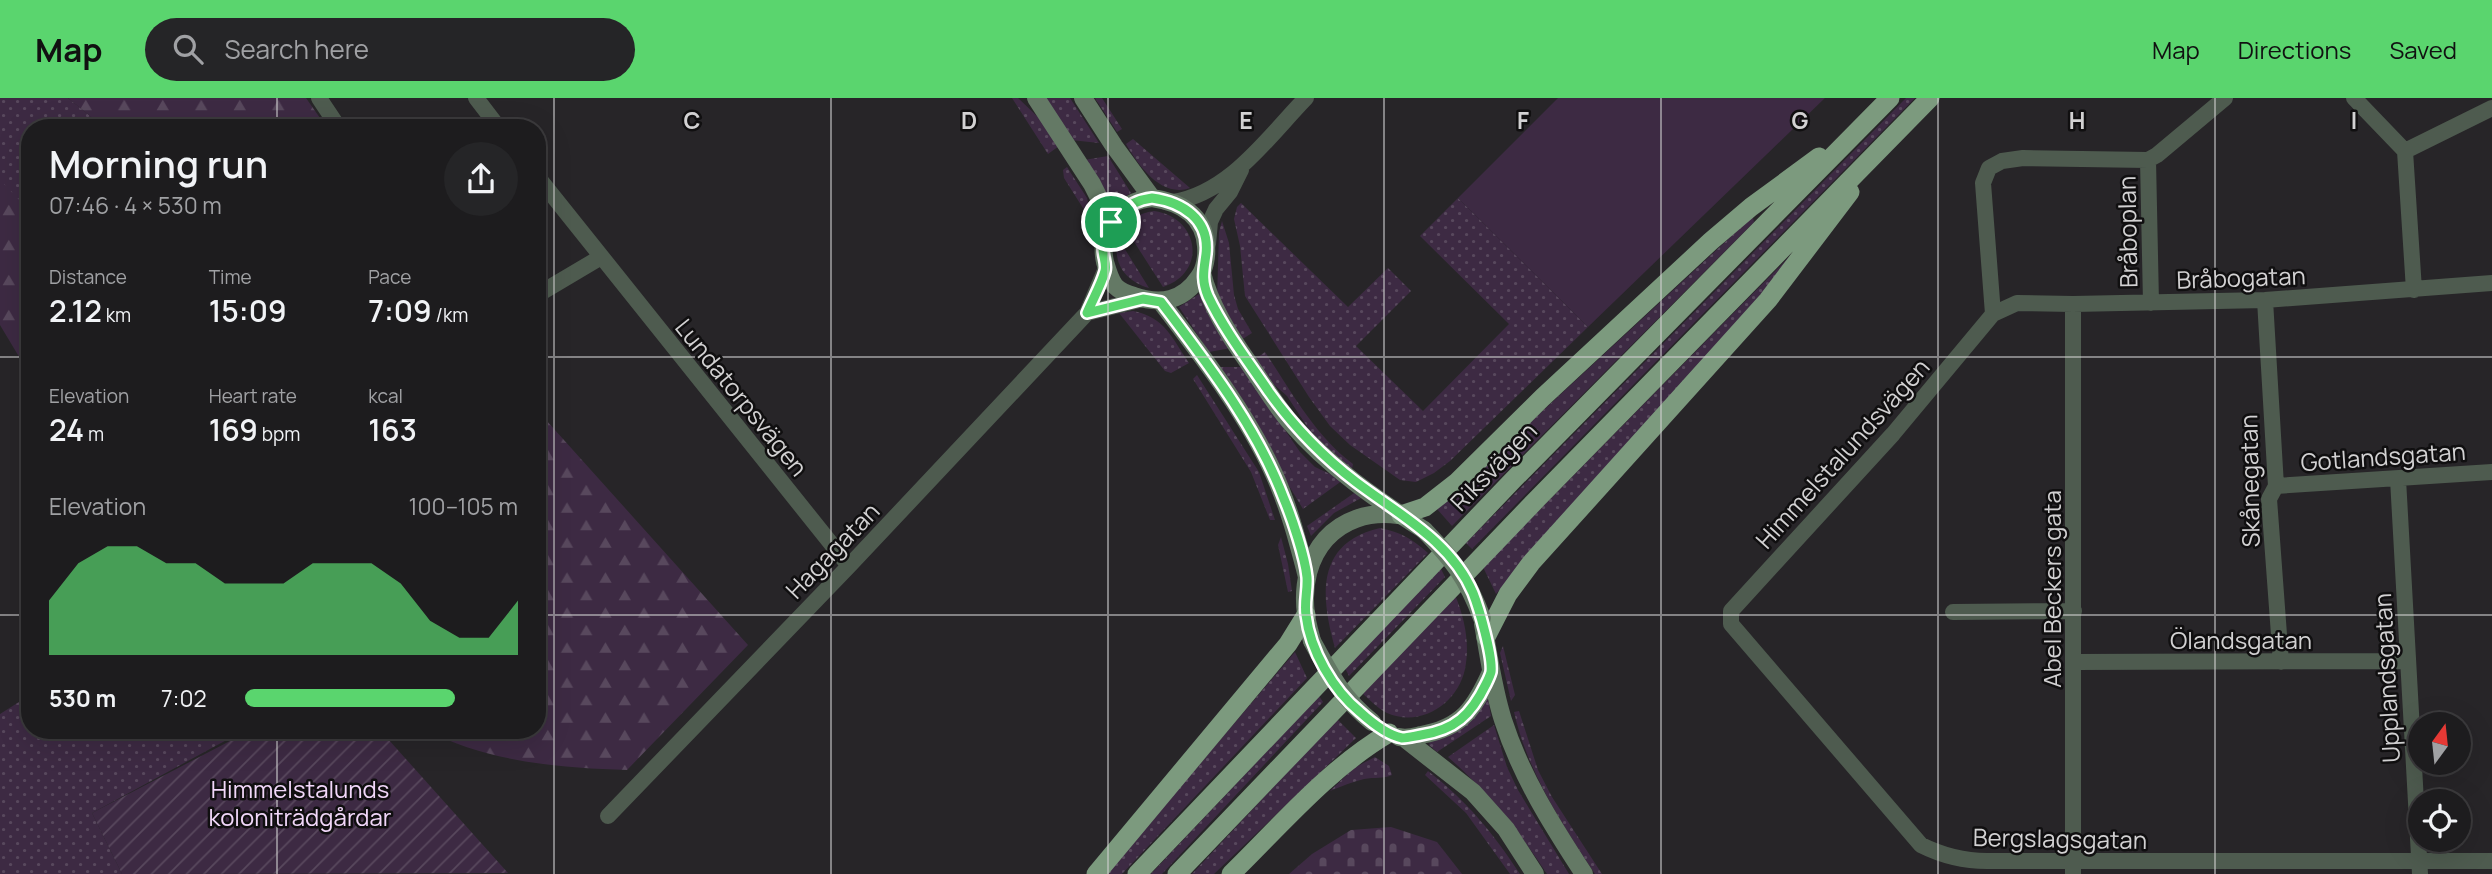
<!DOCTYPE html>
<html lang="en">
<head>
<meta charset="utf-8">
<style>
  :root { --surface:#1d1c1e; --page:#252527; --text:#f1f3f6; --muted:#a0a1a4; --line:#3b3a3c; --accent:#5ad56e }
  body { margin:0; font-family:Manrope,sans-serif; background:var(--page); color:var(--text); height:100vh; display:flex; flex-direction:column; font-size:26px; white-space:nowrap }
  * { box-sizing:border-box; margin:0 }
  p { font-size:23px; color:var(--muted) }
  .icon { flex:none; width:38px; height:38px; fill:none; stroke:currentColor; stroke-width:2; stroke-linecap:round; stroke-linejoin:round }
  .map { position:relative; flex:1; overflow:hidden }
  .drawer { position:absolute; left:21px; top:21px; width:525px; height:620px; display:flex; flex-direction:column; background:var(--surface); border-radius:28px; box-shadow:0 7px 28px #0002,0 0 0 2px var(--line) }
  .drawer>* { flex:none }
  .needle { width:46px; rotate:15deg }
  .controls { position:absolute; left:2408px; top:614px; display:grid; gap:14px }
  .controls a { display:grid; place-items:center; width:63px; height:63px; border-radius:50%; background:var(--surface); box-shadow:0 7px 28px #0002,0 0 0 2px var(--line); font-size:35px }
  .pin { position:absolute; display:grid; place-items:center; width:60px; height:60px; color:#fff; margin:-30px; border:4px solid #fff; border-radius:50%; box-shadow:0 2px 7px #0007 }
  .round { display:grid; place-items:center; flex:none; width:74px; height:74px; border-radius:37px; background:var(--page) }
  .summary { display:flex; align-items:center; justify-content:space-between; height:119px; padding:0 28px }
  h1 { font-size:38px; font-weight:600; line-height:52px }
  .stats { display:grid; grid-template-columns:repeat(3,1fr); gap:10px; height:119px; padding:7px 28px }
  .stats div { display:grid; align-content:center }
  .stats b { font-size:30px; font-weight:600 }
  .stats small { font-size:19px; font-weight:400 }
  .stats p { font-size:19px }
  .chart { height:196px; padding:14px 28px }
  .chart p { display:flex; justify-content:space-between }
  .chart svg { width:100%; height:126px; margin-top:7px; fill:var(--accent); opacity:.7 }
  ul { padding:0 28px; list-style:none; font-size:23px }
  li { display:grid; grid-template-columns:112px 84px 1fr; align-items:center; height:52px }
  li i { height:18px; border-radius:9px; background:var(--accent) }
  header { display:flex; align-items:center; gap:42px; box-sizing:border-box; height:98px; padding:0 35px; background:var(--accent); color:#111 }
  header strong { font-size:33px }
  nav { display:flex; gap:38px; margin-inline-start:auto; font-size:24px }
  .search { width:490px; height:63px; background:var(--page); display:flex; align-items:center; gap:18px; box-sizing:border-box; padding:0 24px; border-radius:38px; color:var(--muted); font-size:26px }
  .map>svg:first-child { display:block }
  .grass { fill:url(#grass-dots) }
  .forest { fill:url(#forest-firs) }
  .cemetery { fill:url(#cemetery-stones) }
  .park { fill:#3d2a43 }
  .garden { fill:url(#garden-furrows) }
  .lines { fill:none; stroke-linecap:round; stroke-linejoin:round }
  .minor { stroke:#4e5b4f; stroke-width:16 }
  .secondary { stroke:#647965; stroke-width:18 }
  .trunk { stroke:#7c9a7e; stroke-width:19 }
  .secondary-bridge { stroke:#647965; stroke-width:18 }
  .route-casing { stroke:#fff; stroke-width:14 }
  .route { stroke:#5ad56e; stroke-width:9 }
  .grid { fill:none; stroke:#d2d1d2; stroke-width:2; stroke-opacity:0.55 }
  .labels { text-anchor:middle; dominant-baseline:central; stroke-width:5; stroke-linejoin:round; paint-order:stroke }
  .street-label { font-size:24px; fill:#d2d1d2; stroke:#100f10 }
  .park-label { font-size:24px; fill:#f1d7f9; stroke:#100f10 }
  .grid-label { font-size:23px; text-anchor:middle; font-weight:bold; fill:#d2d1d2; stroke:#100f10; stroke-width:5; stroke-linejoin:round; paint-order:stroke }
</style>
</head>
<body>
<header>
<strong>Map</strong>
<div class="search"><svg class="icon" aria-label="search" viewBox="0 0 24 24"><circle cx="10" cy="10" r="6"/><path d="M15 15l6 6"/></svg>Search here</div>
<nav><a>Map</a><a>Directions</a><a>Saved</a></nav>
</header>
<div class="map">
<svg width="2492" height="776" viewBox="0 0 2492 776">
  <defs>
    <pattern id="grass-dots" width="8" height="8" patternUnits="userSpaceOnUse" patternTransform="scale(1.75)"><rect width="8" height="8" fill="#3d2a43"/><path d="M2 2h.1M6 6h.1" fill="none" stroke="#58485d" stroke-width="1.8" stroke-linecap="round"/></pattern>
    <pattern id="forest-firs" width="22" height="20" patternUnits="userSpaceOnUse" patternTransform="scale(1.75)"><rect width="22" height="20" fill="#3d2a43"/><path d="M5 1l3.5 6h-7zM16 11l3.5 6h-7z" fill="#58485d"/></pattern>
    <pattern id="cemetery-stones" width="16" height="16" patternUnits="userSpaceOnUse" patternTransform="scale(1.75)"><rect width="16" height="16" fill="#3d2a43"/><path d="M2 7V4a2 2 0 0 1 4 0v3zM10 15v-3a2 2 0 0 1 4 0v3z" fill="#58485d"/></pattern>
    <pattern id="garden-furrows" width="10" height="10" patternUnits="userSpaceOnUse" patternTransform="scale(1.75)"><rect width="10" height="10" fill="#3d2a43"/><path d="M-1 1l2-2M0 10L10 0M9 11l2-2" fill="none" stroke="#58485d"/></pattern>
  </defs>
  <rect width="100%" height="100%" fill="#272528"/>
  <path class="grass" d="M0,0H68L105,30H30V122L0,90Z
    M1012,0H1018L1041,22L1059,48L1048,56Z
    M1044,0H1070L1099,45L1071,42Z
    M1095,0H1102L1122,31L1117,34Z
    M1906,0H1915L1472,451L1466,445Z
    M1133,41L1190,90C1161,100 1139,68 1126,46Z
    M1108,58L1131,95L1111,108L1084,62Z
    M1067,69L1087,100L1093,126L1064,80L1063,72Z
    M1458,100L1588,229L1450,363L1434,375L1416,384L1400,382L1350,347L1330,328L1309,299L1245,198L1240,148L1234,121L1237,109L1241,105L1348,209L1388,170L1411,193L1356,248L1423,313L1509,226L1420,138Z
    M1154,113C1199,119 1208,174 1163,189L1124,128C1133,119 1141,115 1154,113Z
    M1751,120H1753L1754,124L1452,428L1437,411Z
    M1222,123L1229,145L1234,197L1238,211L1252,235L1241,242L1217,201L1219,134Z
    M1118,140L1149,190C1125,183 1112,165 1118,140Z
    M1788,160H1793L1496,496L1483,469Z
    M1199,196L1231,250L1209,254L1179,209Z
    M1133,213C1165,219 1172,240 1189,265L1171,275L1165,273L1119,215Z
    M1265,254C1291,293 1315,338 1353,366L1352,371L1314,339L1287,298L1269,282L1254,262Z
    M1217,269H1242L1300,354L1315,369L1343,382L1303,411Z
    M1197,277L1259,374L1275,422H1270L1251,374L1193,281Z
    M1357,393L1363,399L1334,415L1311,438L1307,428Z
    M1380,430C1401,434 1412,441 1428,455L1335,550C1320,497 1316,445 1380,430Z
    M1281,439L1288,466L1292,493L1288,494L1278,447Z
    M1441,471L1445,479L1349,578L1345,570Z
    M1455,497C1465,521 1470,546 1465,571C1458,605 1421,630 1387,615C1377,610 1370,602 1362,595Z
    M1503,548L1515,597L1511,603L1500,555Z
    M1295,554L1307,580L1122,776H1106Z
    M30,597V632H245L92,715L122,776H0V616Z
    M1319,598L1323,604L1162,776H1151Z
    M1484,599L1488,601L1491,618L1437,654L1429,647L1430,644Z
    M1519,613L1538,672L1552,699L1602,776H1595C1561,724 1528,675 1514,614Z
    M1337,621L1356,640L1214,776H1192Z
    M1494,627L1507,669L1518,692L1569,776H1547C1519,733 1487,693 1448,659Z
    M1375,659L1389,668L1392,677C1384,681 1374,679 1364,681C1352,684 1342,688 1330,693L1354,670Z
    M1428,673C1467,703 1493,735 1520,776H1510L1466,715L1425,677Z"/>
  <path class="forest" d="M68,0H306L327,30H105Z
    M0,82L30,113V277L0,227Z
    M537,312L748,547L627,672C561,670 486,664 427,632H537Z"/>
  <path class="cemetery" d="M1391,729L1437,744L1462,776H1289L1312,756L1351,732Z"/>
  <path class="park" d="M1558,0H1825L1588,229L1458,100Z"/>
  <path class="garden" d="M251,632H370L388,641L508,775L122,776L92,715Z"/>
  <g class="lines">
    <path class="minor" d="M319,0L339,30
      M476,0L499,30
      M2354,0L2405,53L2414,192
      M2405,53L2492,10
      M2148,62L2151,205
      M537,78L849,468
      M1173,104C1230,95 1268,39 1306,0
      M1208,146L1210,124L1216,111L1230,94L1241,72
      M2492,185L2265,202L2073,206L2017,205L1993,216L1893,336L1731,513V526L1921,747C1943,758 1963,763 1987,763H2492
      M537,197L601,159
      M2265,202L2276,388L2269,401L2281,564
      M2073,206V776
      M1087,215L1143,201
      M1993,216L1983,85L1989,70L2002,63L2023,60L2148,62L2157,57L2225,0
      M2398,381L2420,776
      M2276,388L2492,374
      M1953,514L2074,513
      M2075,564L2408,563
      M608,718L849,468L1087,215L1106,170"/>
    <path class="secondary" d="M1036,0L1092,86L1111,124
      M1083,0L1114,48L1152,100
      M1152,100C1181,104 1204,117 1206,148C1207,158 1205,171 1199,179C1183,203 1161,207 1134,198C1127,196 1120,193 1115,188C1110,182 1107,171 1105,164C1098,131 1120,103 1152,100Z
      M1202,175C1210,207 1229,237 1248,264C1262,284 1275,307 1291,325C1328,368 1377,402 1424,432
      M1161,204C1202,258 1246,314 1274,376C1289,409 1298,444 1307,479
      M1483,526C1489,558 1493,591 1503,622C1521,678 1552,727 1584,776
      M1312,543C1310,535 1307,525 1306,516C1298,456 1336,409 1398,417
      M1399,639C1407,641 1413,639 1421,637C1462,630 1475,610 1491,574
      M1404,640L1473,694L1506,731L1535,776"/>
    <path class="trunk" d="M1401,417L1425,409L1457,384L1542,300L1711,143L1751,109L1819,59
      M1486,539L1508,496L1531,465L1768,202L1850,94
      M1096,776L1288,546L1306,517
      M1137,776L1513,382L1890,0
      M1177,776L1538,400L1930,0
      M1231,776C1280,728 1329,670 1389,635"/>
    <path class="secondary-bridge" d="M1424,432C1453,462 1467,480 1482,520
      M1312,543C1330,576 1342,600 1372,624"/>
  </g>
  <g class="lines">
    <defs>
      <path id="route" d="M1152,100C1182,104 1210,121 1206,156C1204,172 1201,181 1208,198C1224,232 1248,263 1269,294C1294,329 1322,358 1356,384C1398,416 1451,443 1473,495C1479,510 1493,559 1491,574C1490,578 1488,582 1486,586C1471,617 1455,632 1421,637C1415,638 1408,640 1402,640C1387,637 1371,624 1360,614C1333,592 1310,552 1306,517C1304,504 1308,492 1307,479C1305,459 1292,420 1284,401C1257,329 1207,265 1161,204L1143,201L1087,215C1093,201 1101,187 1105,173C1107,166 1103,159 1103,151C1102,124 1127,103 1152,100Z"/>
    </defs>
    <use href="#route" class="route-casing"/>
    <use href="#route" class="route"/>
  </g>
  <path class="grid" d="M277,0V30M554,0V776M831,0V776M1108,0V776M1384,0V776M1661,0V776M1938,0V776M2215,0V776M0,259H30M537,259H2492M0,517H30M537,517H2492M277,632V776"/>
  <g class="labels">
    <g class="street-label">
      <text transform="translate(2127 134) rotate(-91)">Bråboplan</text>
      <text transform="translate(2241 179) rotate(-2)">Bråbogatan</text>
      <text transform="translate(742 299) rotate(51)">Lundatorpsvägen</text>
      <text transform="translate(1842 355) rotate(-48)">Himmelstalundsvägen</text>
      <text transform="translate(2383 358) rotate(-4)">Gotlandsgatan</text>
      <text transform="translate(1493 368) rotate(-46)">Riksvägen</text>
      <text transform="translate(2249 383) rotate(-91)">Skånegatan</text>
      <text transform="translate(832 452) rotate(-46)">Hagagatan</text>
      <text transform="translate(2051 491) rotate(-90)">Abel Beckers gata</text>
      <text x="2241" y="541">Ölandsgatan</text>
      <text transform="translate(2386 580) rotate(-93)">Upplandsgatan</text>
      <text transform="translate(2060 740) rotate(1)">Bergslagsgatan</text>
    </g>
    <g class="park-label">
      <text x="300" y="690">Himmelstalunds<tspan x="300" dy="28">koloniträdgårdar</tspan></text>
    </g>
  </g>
  <g class="grid-label">
    <text x="692" y="31">C</text>
    <text x="969" y="31">D</text>
    <text x="1246" y="31">E</text>
    <text x="1523" y="31">F</text>
    <text x="1800" y="31">G</text>
    <text x="2077" y="31">H</text>
    <text x="2354" y="31">I</text>
  </g>
</svg>
<div class="controls">
<a><svg class="needle" viewBox="-14 -14 28 28"><path d="M0-13l5 13h-10z" fill="#e53935"/><path d="M0 13l5-13h-10z" fill="#a0a1a4"/></svg></a>
<a><svg class="icon" aria-label="locate" viewBox="0 0 24 24"><circle cx="12" cy="12" r="6"/><path d="M12 2v4M12 18v4M2 12h4M18 12h4"/></svg></a>
</div>
<div class="pin" style="left:1111px;top:124px;background:#1e9e55"><svg class="icon" aria-label="arrive" viewBox="0 0 24 24"><path d="M6 21V4h12l-3 4 3 4H6"/></svg></div>
<section class="drawer">
<div class="summary"><div><h1>Morning run</h1><p>07:46 · 4 × 530 m</p></div><a class="round"><svg class="icon" aria-label="share" viewBox="0 0 24 24"><path d="M12 15V3M7 8l5-5 5 5M5 13v7h14v-7"/></svg></a></div>
<div class="stats">
<div><p>Distance</p><b>2.12<small> km</small></b></div>
<div><p>Time</p><b>15:09</b></div>
<div><p>Pace</p><b>7:09<small> /km</small></b></div>
</div>
<div class="stats">
<div><p>Elevation</p><b>24<small> m</small></b></div>
<div><p>Heart rate</p><b>169<small> bpm</small></b></div>
<div><p>kcal</p><b>163</b></div>
</div>
<div class="chart"><p><span>Elevation</span>100–105 m</p>
<svg viewBox="0 0 160 44" preserveAspectRatio="none"><path d="M0 44V25L10 12L20 6L30 6L40 12L50 12L60 19L70 19L80 19L90 12L100 12L110 12L120 19L130 32L140 38L150 38L160 25V44z"/></svg>
</div>
<ul>
<li><b>530 m</b>7:02<i style="width:77%"></i></li>
</ul>
</section>
</div>
</body>
</html>
